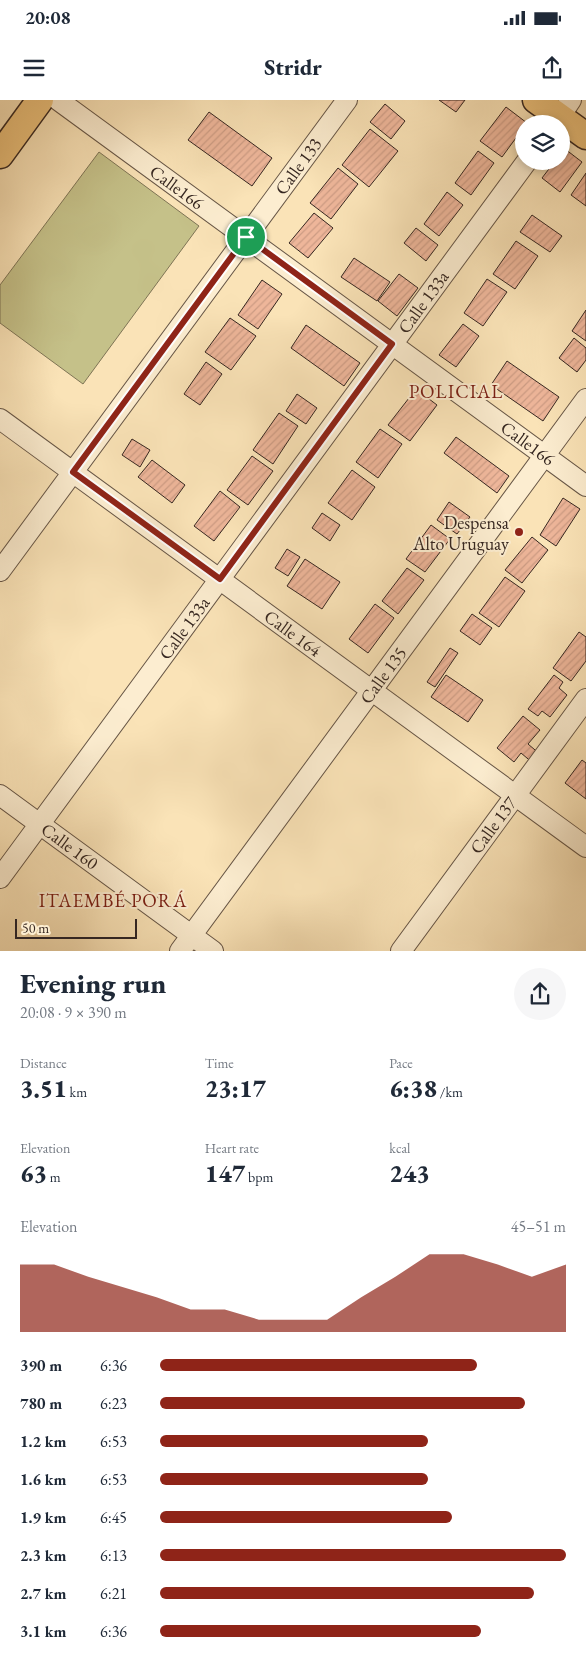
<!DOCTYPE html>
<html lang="en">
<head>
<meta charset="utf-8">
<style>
  :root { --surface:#fff; --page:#f6f6f7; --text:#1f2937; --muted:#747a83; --accent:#8f2418 }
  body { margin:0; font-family:"EB Garamond",serif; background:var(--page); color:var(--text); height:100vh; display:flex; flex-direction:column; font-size:19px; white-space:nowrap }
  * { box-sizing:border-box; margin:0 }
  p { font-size:16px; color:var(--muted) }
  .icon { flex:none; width:28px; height:28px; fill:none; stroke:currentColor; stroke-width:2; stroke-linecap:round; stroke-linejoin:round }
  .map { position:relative; height:851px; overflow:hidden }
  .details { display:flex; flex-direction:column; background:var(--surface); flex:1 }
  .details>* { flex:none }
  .controls { position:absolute; left:515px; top:15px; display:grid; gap:10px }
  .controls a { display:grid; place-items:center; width:55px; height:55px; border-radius:50%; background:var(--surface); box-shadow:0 2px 8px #0003; font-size:25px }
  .scale { position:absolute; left:15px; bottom:12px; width:122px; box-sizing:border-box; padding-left:5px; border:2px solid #362721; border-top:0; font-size:14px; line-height:18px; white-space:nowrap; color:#362721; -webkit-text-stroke:4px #fcedd0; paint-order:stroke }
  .pin { position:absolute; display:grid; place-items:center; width:42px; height:42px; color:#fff; margin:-21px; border:2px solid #fff; border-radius:50%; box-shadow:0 1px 5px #0007 }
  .round { display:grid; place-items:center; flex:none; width:52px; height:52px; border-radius:26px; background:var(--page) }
  .head { display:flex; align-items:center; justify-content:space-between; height:85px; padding:0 20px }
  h1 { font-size:28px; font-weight:800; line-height:38px }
  .metrics { display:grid; grid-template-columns:repeat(3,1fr); gap:8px; height:85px; padding:5px 20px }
  .metrics div { display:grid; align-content:center }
  .metrics b { font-size:25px; font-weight:800 }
  .metrics small { font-size:14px; font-weight:400 }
  .metrics p { font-size:14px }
  .chart { height:140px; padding:10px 20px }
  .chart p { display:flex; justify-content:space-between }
  .chart svg { width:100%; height:90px; margin-top:5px; fill:var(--accent); opacity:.7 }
  ul { padding:0 20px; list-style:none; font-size:16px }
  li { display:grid; grid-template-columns:80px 60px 1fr; align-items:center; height:38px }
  li i { height:12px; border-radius:6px; background:var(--accent) }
  .status { display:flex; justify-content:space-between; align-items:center; height:35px; padding:0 25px; background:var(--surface); direction:ltr }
  .status svg { height:14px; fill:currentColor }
  header { display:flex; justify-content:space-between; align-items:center; height:65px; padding:0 20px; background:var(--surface); font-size:22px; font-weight:800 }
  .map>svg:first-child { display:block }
  .pitch { fill:#c5c189; stroke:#7e7455 }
  .building { fill:url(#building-hatch); stroke:#362721 }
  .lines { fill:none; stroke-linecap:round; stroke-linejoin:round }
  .minor-casing { stroke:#675646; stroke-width:22 }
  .major-casing { stroke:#362721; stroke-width:29 }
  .minor { stroke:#fcedd0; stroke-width:20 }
  .major { stroke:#edc27c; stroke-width:26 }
  .route-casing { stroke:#fff; stroke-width:10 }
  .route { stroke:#8f2418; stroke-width:6 }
  .poi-dot { fill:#8f2418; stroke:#fcedd0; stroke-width:2 }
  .labels { text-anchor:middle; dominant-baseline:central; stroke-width:4; stroke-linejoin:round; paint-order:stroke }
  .street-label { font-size:18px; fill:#362721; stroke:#fcedd0 }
  .poi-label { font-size:18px; fill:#362721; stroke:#fcedd0; text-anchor:end }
  .neighbourhood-label { font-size:19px; letter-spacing:1px; fill:#7a1f14; stroke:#fcedd0 }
</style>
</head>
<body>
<div class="status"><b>20:08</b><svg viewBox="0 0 49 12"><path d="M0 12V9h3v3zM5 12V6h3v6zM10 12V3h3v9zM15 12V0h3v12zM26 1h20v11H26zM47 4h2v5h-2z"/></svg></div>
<header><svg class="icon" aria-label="menu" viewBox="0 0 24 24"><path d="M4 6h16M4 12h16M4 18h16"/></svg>Stridr<svg class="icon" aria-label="share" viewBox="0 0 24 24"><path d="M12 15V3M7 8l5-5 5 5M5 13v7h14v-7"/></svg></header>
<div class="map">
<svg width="586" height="851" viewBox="0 0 586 851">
  <defs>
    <pattern id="building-hatch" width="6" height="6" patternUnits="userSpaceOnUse" patternTransform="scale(1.25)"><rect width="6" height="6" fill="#eeb69a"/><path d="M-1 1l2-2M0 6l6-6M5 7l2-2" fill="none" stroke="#cd9c84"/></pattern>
  </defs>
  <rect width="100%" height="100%" fill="#fae3b7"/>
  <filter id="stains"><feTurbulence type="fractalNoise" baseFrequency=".004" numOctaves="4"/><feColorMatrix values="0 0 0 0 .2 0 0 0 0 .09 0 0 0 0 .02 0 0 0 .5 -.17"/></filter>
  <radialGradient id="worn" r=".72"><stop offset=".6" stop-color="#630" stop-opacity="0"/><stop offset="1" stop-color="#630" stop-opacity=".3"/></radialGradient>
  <path class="pitch" d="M99,52L199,126L83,284L0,223V185Z"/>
  <path class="building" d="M439,0H465L456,12Z
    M385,4L405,21L391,39L370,22Z
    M506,7L527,23L524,24V27L502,57L480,41Z
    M209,12L272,58L252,86L188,40Z
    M370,29L398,51L369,87L342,65Z
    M565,49L582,62L560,92L542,78L555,61H561V53Z
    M478,51L494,63L471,95L455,83Z
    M338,68L358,84L331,119L310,103Z
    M586,73V106L571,95Z
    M447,92L463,105L439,136L424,124Z
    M314,113L333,128L308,158L289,143Z
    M532,115L562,136L550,152L520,132Z
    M416,128L438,145L426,161L404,143Z
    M516,141L538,156L515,189L493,174Z
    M354,158L390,182L377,201L341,177Z
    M399,174L418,188L397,216L378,201Z
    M487,179L507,192L483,226L464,213Z
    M262,180L282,194L258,229L238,215Z
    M586,210V241L572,231Z
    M230,218L256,236L231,270L205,252Z
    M463,224L479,236L456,267L439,255Z
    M306,225L360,263L344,286L291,248Z
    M574,238L586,248V260L577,272L559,258Z
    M507,261L559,297L543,321L491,285Z
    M206,262L222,274L200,305L184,294Z
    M416,289L437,305L410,341L388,325Z
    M297,294L317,308L306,324L286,311Z
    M279,313L298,326L273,364L253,350Z
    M380,329L402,344L378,378L356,362Z
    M456,337L509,376L497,393L444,353Z
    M132,339L150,350L140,367L122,355Z
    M252,356L273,371L248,405L227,390Z
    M152,360L185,385L172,403L138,377Z
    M352,370L375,387L352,420L328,403Z
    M220,391L240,407L214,441L194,426Z
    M563,398L580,409L556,446L540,435Z
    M449,402L470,417L457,434L437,420Z
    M322,413L340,425L330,441L312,428Z
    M431,425L450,439L425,472L406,459Z
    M532,437L548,450L522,483L505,470Z
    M287,449L300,457L288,476L275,468Z
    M305,459L340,482L322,509L287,486Z
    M407,468L424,480L398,514L382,501Z
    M505,477L525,491L499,527L479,513Z
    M375,504L394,518L368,553L349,539Z
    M472,514L492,528L480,545L460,531Z
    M579,532L586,537V561L571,581L553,568Z
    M450,548L458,553L435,587L427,582Z
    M446,575L483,600L468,622L431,597Z
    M554,575L563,582L559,588L567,595L550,617L542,611L538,616L528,609Z
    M523,616L540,630L528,644L541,655L534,664L521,653L514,662L497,648Z
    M582,660L586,663V699L565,683Z"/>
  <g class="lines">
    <defs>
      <path id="minor" d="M58,0L586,386
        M555,24L571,0
        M0,319L586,747
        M0,471L347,0
        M0,695L213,851
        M0,778L527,61
        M180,851L586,299
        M401,851L586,599"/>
      <path id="major" d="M536,0L586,36
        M0,55L40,0"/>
    </defs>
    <use href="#minor" class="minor-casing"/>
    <use href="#major" class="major-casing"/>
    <use href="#minor" class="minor"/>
    <use href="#major" class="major"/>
  </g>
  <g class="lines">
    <defs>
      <path id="route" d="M246,137L392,244L220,479L73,372Z"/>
    </defs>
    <use href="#route" class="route-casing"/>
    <use href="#route" class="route"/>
  </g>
  <circle class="poi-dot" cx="519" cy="432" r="5"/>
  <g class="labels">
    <g class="street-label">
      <text transform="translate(298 66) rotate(-54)">Calle 133</text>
      <text transform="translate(177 87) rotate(36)">Calle166</text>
      <text transform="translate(423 202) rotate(-54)">Calle 133a</text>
      <text transform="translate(528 343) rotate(36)">Calle166</text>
      <text transform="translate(184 528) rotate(-54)">Calle 133a</text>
      <text transform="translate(293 533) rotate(36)">Calle 164</text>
      <text transform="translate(383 575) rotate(-54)">Calle 135</text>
      <text transform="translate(493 725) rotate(-54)">Calle 137</text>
      <text transform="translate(70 746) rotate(36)">Calle 160</text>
    </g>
    <g class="poi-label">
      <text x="509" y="422">Despensa<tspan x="509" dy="21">Alto Uruguay</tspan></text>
    </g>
    <g class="neighbourhood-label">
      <text x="456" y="291">POLICIAL</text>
      <text x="113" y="800">ITAEMBÉ PORÁ</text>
    </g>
  </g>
  <rect width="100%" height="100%" filter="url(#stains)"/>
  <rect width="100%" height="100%" fill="url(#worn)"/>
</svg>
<div class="controls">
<a><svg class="icon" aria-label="layers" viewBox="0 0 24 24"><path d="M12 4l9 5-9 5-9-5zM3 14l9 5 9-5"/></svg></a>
</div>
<div class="scale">50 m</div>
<div class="pin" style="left:246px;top:137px;background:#1e9e55"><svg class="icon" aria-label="arrive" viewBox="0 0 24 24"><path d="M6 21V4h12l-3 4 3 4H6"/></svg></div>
</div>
<section class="details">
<div class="head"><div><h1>Evening run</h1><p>20:08 · 9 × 390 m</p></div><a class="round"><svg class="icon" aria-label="share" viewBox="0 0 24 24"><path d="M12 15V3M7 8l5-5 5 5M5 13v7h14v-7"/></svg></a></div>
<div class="metrics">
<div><p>Distance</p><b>3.51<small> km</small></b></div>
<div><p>Time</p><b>23:17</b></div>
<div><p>Pace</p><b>6:38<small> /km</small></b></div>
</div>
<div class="metrics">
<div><p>Elevation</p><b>63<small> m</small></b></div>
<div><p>Heart rate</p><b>147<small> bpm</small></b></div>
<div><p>kcal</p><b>243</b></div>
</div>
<div class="chart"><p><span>Elevation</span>45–51 m</p>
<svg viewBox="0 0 160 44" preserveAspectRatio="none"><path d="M0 44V11L10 11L20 17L30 22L40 27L50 33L60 33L70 38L80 38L90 38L100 27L110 17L120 6L130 6L140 11L150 17L160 11V44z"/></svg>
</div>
<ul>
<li><b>390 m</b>6:36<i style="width:78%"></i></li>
<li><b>780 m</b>6:23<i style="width:90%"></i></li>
<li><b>1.2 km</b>6:53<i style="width:66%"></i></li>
<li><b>1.6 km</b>6:53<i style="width:66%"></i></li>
<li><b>1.9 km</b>6:45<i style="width:72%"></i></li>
<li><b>2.3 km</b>6:13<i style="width:100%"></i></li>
<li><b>2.7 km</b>6:21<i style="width:92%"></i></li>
<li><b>3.1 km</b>6:36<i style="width:79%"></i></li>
</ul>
</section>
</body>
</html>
